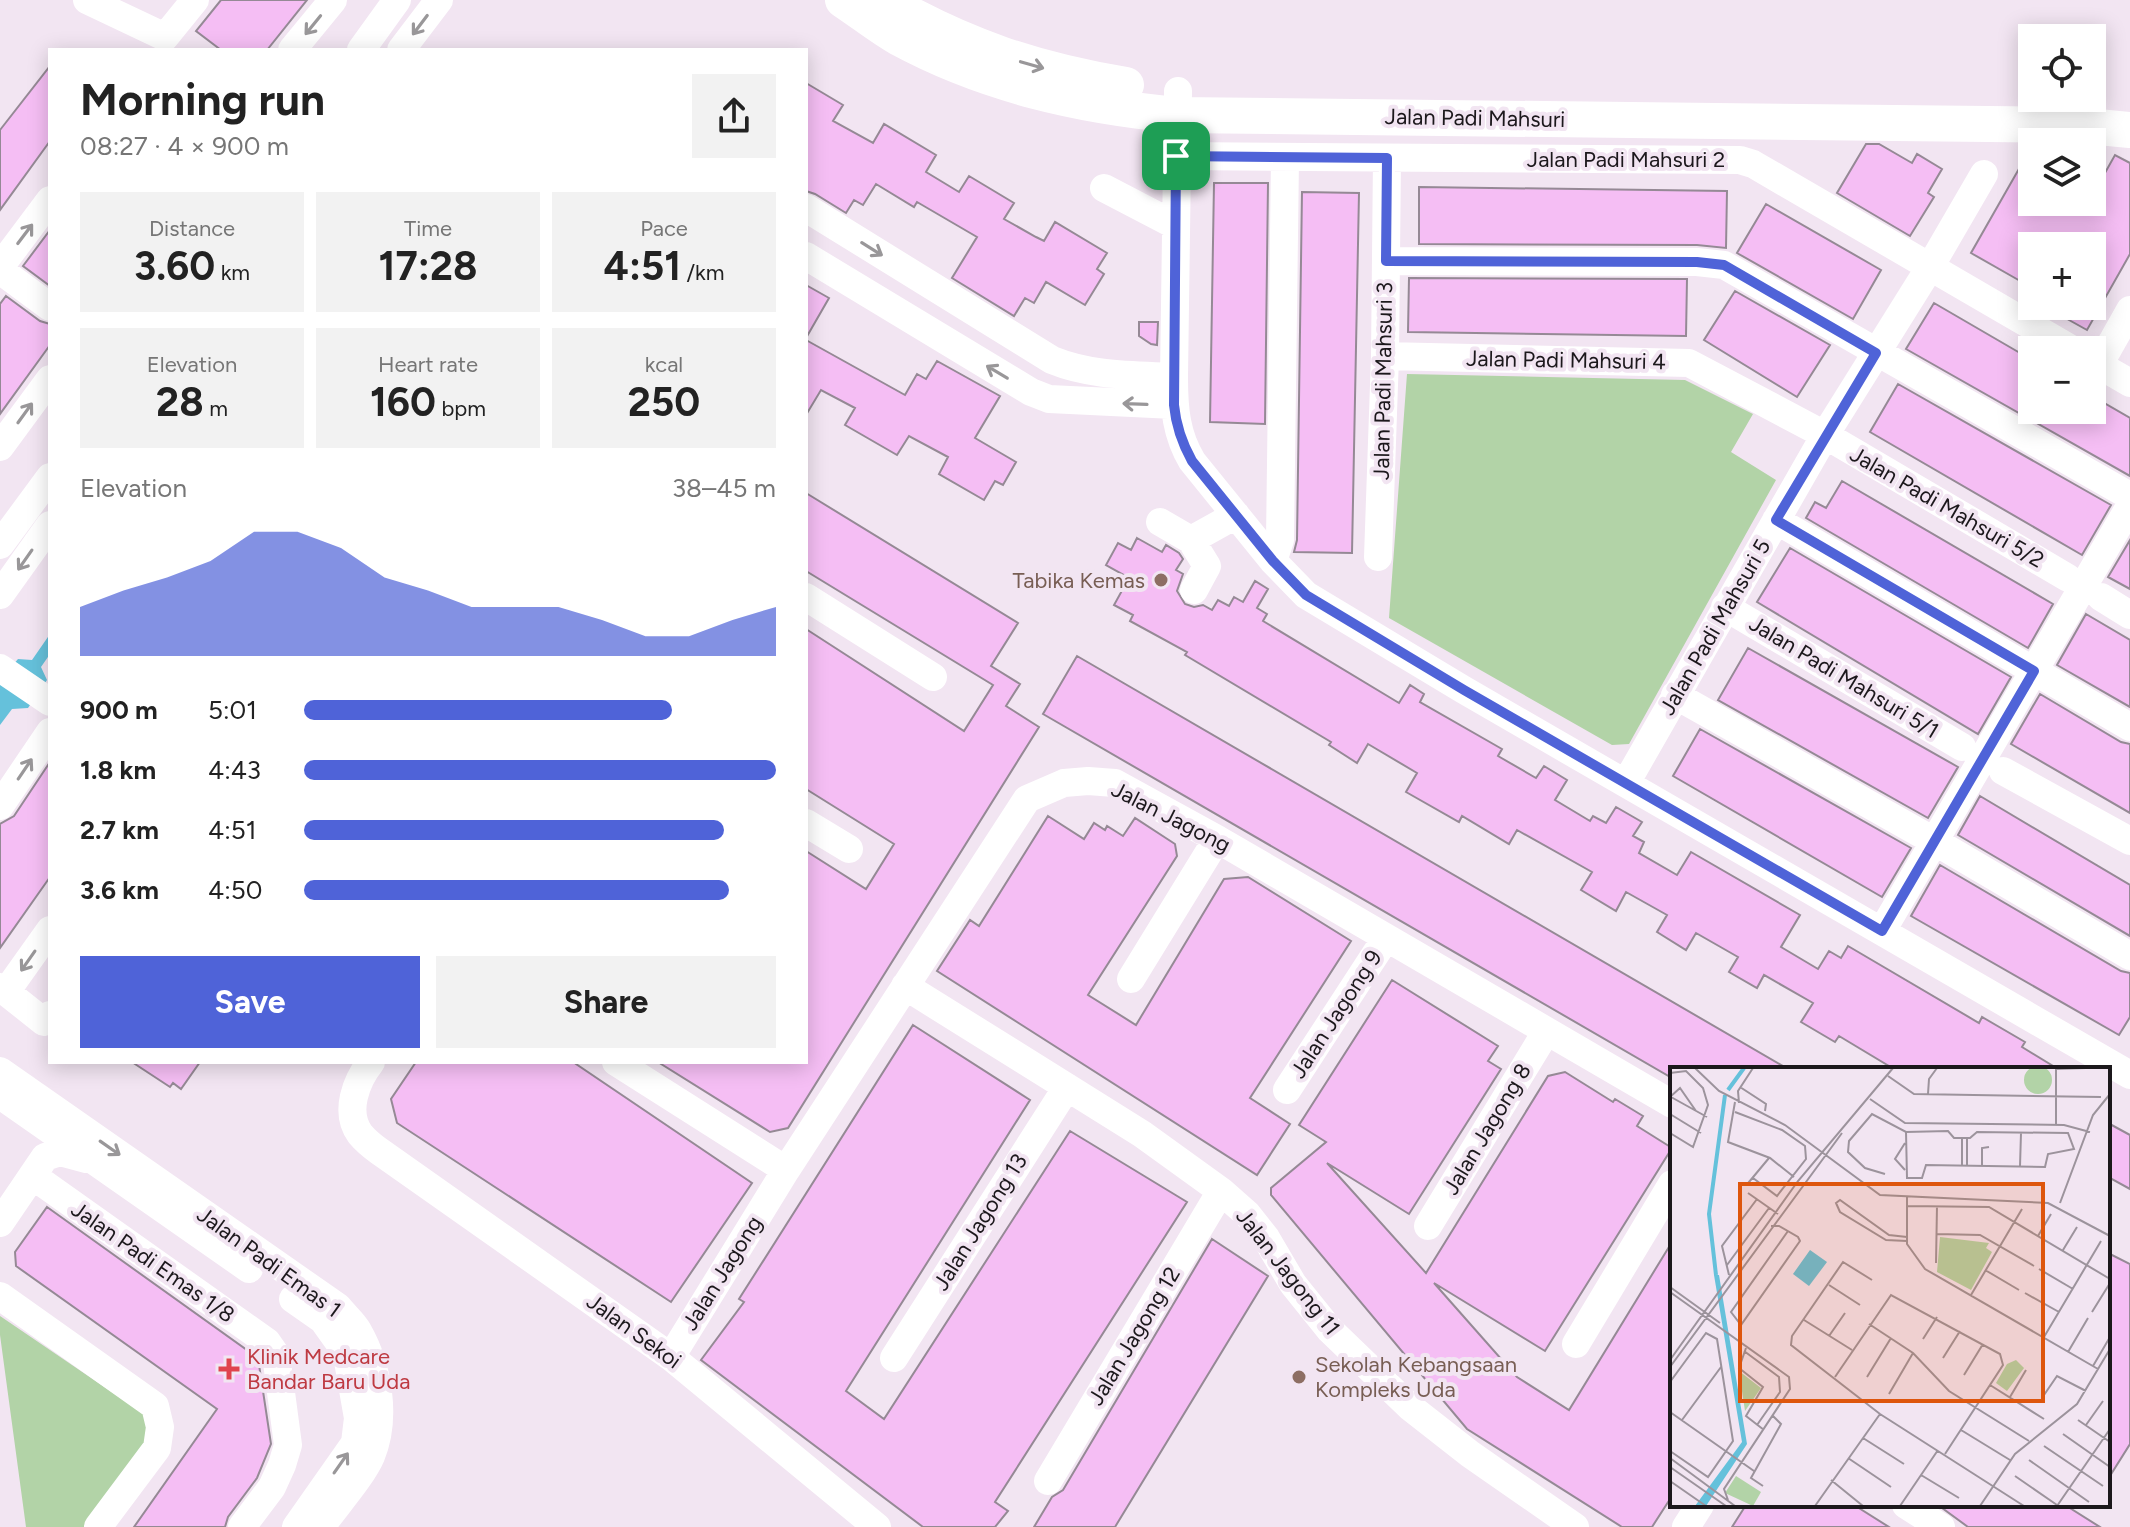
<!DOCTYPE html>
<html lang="en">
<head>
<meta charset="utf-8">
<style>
  :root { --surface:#fff; --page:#f2f2f2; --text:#222; --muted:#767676; --accent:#4f63d8 }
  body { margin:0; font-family:Figtree,sans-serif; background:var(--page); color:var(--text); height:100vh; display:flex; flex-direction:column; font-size:30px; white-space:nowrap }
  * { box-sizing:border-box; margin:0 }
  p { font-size:26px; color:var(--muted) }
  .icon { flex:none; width:44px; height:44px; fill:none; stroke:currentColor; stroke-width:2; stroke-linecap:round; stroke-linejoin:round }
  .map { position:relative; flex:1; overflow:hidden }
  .side { position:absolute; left:48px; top:48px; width:760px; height:1016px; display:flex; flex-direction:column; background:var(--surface); border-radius:0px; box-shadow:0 4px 20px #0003 }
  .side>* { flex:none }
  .controls { position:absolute; left:2018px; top:24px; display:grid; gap:16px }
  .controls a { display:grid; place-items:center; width:88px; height:88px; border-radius:0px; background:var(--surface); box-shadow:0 4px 20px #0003; font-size:40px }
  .pin { position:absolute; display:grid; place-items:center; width:68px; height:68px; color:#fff; margin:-34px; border-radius:16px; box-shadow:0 4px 12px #0006 }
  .round { display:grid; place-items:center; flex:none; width:84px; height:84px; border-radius:0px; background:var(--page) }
  .headline { display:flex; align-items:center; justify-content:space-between; height:136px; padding:0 32px }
  h1 { font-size:44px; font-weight:700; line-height:60px }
  .figures { display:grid; grid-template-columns:repeat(3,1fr); gap:12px; height:136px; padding:8px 32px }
  .figures div { display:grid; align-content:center; border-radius:0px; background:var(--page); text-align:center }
  .figures b { font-size:40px; font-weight:700 }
  .figures small { font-size:22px; font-weight:400 }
  .figures p { font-size:22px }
  .chart { height:224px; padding:16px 32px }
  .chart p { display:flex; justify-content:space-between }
  .chart svg { width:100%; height:144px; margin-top:8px; fill:var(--accent); opacity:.7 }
  .button { display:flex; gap:16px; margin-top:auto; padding:16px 32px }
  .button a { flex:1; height:92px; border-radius:0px; background:var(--accent); color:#fff; font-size:32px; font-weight:700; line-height:92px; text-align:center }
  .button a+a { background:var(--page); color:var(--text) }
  ul { padding:0 32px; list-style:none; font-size:26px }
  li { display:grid; grid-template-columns:128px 96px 1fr; align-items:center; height:60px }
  li i { height:20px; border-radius:10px; background:var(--accent) }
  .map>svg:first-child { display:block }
  .green { fill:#b2d3a7 }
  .water { fill:#65c1db }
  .building { fill:#f5bef4; stroke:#958995; stroke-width:2 }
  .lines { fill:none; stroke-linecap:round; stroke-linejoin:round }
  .minor { stroke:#fff; stroke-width:28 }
  .major { stroke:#fff; stroke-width:36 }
  .oneway { stroke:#999799 }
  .route-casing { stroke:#fff; stroke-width:16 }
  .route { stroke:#4f63d8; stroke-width:10 }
  .education-dot { fill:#8d6e63; stroke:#f2e5f2; stroke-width:3 }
  .health-dot { fill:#e0444e; stroke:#f2e5f2; stroke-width:3 }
  .labels { text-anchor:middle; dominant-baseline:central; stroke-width:8; stroke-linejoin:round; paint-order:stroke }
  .street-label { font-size:22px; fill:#1c181c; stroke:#f2e5f2 }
  .education-label { font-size:22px; fill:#785e54; stroke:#f2e5f2; text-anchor:end }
  .health-label { font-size:22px; fill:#be3a42; stroke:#f2e5f2; text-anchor:start }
  .inset-river { fill:none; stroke:#65c1db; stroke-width:4 }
  .inset-road { fill:none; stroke:#9c939c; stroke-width:2 }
  .view { fill:#de560d; fill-opacity:0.15; stroke:#de560d; stroke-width:4 }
  .inset-edge { fill:none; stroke:#1c181c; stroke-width:4 }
</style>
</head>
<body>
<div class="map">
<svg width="2130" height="1527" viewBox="0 0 2130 1527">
  <rect width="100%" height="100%" fill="#f2e5f2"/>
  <path class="green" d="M1407,374L1685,380L1753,414L1731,452L1776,480L1629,744L1612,745L1389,618Z
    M0,1316L144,1414L149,1436L84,1527H26L0,1335Z"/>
  <path class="water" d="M50,634V654L41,667L47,680L28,708L12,709L0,725V680L18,659L32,660Z"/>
  <path class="building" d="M221,0H307L267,50H221L196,31Z
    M50,66V141L0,210V130Z
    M806,83L843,105L833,121L873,143L884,124L936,155L926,172L959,192L969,176L1014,203L1004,219L1036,237L1044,241L1055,222L1107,253L1097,269L1104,274L1085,305L1046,282L1034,303L1025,298L1014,316L952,278L977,237L917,202L914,207L876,184L863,205L854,200L846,213L815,194L806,191Z
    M1866,144H1879L1912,163L1917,154L1942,169L1928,193L1934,197L1910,236L1837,193Z
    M2032,146V202H2092V196L2115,155L2130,163V254L2087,330L2044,306H2092V246H2032V264L2022,282L1971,253Z
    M1214,183H1268L1265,424L1210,422Z
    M1419,187L1727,191L1726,248L1697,245L1419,244Z
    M1302,192L1359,193L1352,553L1294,552L1297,540Z
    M1766,204L1881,270L1853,319L1737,253Z
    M50,230V286L23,266Z
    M1409,278L1687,279L1686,336L1408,332Z
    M806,285L829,298L806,338Z
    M1735,291L1830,345L1797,397L1704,340Z
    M6,296L40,321L50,324V345L0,414V304Z
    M1934,303L2032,360V410H2092V396L2130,418V476L1906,349Z
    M1139,322H1158L1157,345L1151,344L1139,336Z
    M806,340L905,395L917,374L926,379L937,361L1000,396L975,438L1016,462L1003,485L995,481L984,500L939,474L948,457L909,436L897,455L845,425L855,408L821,390L806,415Z
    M1898,384L2111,505L2082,555L1870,432Z
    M1842,481L2053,604L2028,648L1806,518L1815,502L1826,508Z
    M806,493L1018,623L991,666L1020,684L1006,706L1039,727L788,1128L770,1132L658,1062H806V851L866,889L894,844L806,789V629L964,731L993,685L806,571Z
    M1137,538L1162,552L1166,545L1179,553L1183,559L1176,570L1183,574L1177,591L1185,604L1194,607L1203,605L1212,610L1218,600L1229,606L1234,597L1243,602L1255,581L1268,589L1257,608L1267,614L1263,621L1399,703L1410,685L1424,694L1420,702L1502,749L1498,756L1536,778L1544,766L1567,780L1555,800L1590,821L1593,816L1606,823L1616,807L1642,822L1633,836L1644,842L1639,853L1677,875L1691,852L1800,915L1781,947L1818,969L1829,951L1841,958L1848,946L1979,1023L1982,1017L2025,1042L2022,1047L2058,1069H1894L1839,1036L1835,1042L1801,1022L1813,1003L1764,975L1757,988L1729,972L1738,957L1696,933L1686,950L1657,932L1667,915L1626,892L1616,911L1581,890L1592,872L1517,830L1509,844L1462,816L1459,822L1406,792L1417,773L1368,744L1357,763L1329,745L1331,742L1185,655L1187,652L1130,621L1133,615L1114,605L1129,578L1106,565L1118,543L1131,550Z
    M2130,540V589L2108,577Z
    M1790,548L2011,677L1978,734L1757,602Z
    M2086,614L2130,640V707L2057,665Z
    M1748,648L1958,767L1928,818L1718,700Z
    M1077,656L1788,1069H1672V1078L1043,714Z
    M2040,694L2121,742L2130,744V813L2011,744Z
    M1700,729L1911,848L1882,897L1673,776Z
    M50,762V877L0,948V824L14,816Z
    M1980,796L2130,885V936L1958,835Z
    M1048,816L1084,839L1094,823L1105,830L1107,826L1123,836L1135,818L1175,844L1177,856L1088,995L1136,1025L1224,879L1248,877L1351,941L1250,1098L1290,1124L1257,1175L937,971L970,920L979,926Z
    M1940,865L2121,971L2130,973V1017L2119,1035L1911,916Z
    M1392,980L1498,1046L1488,1061L1501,1069L1409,1214L1327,1163L1426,1273L1548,1076L1565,1072L1613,1102L1615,1099L1643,1116L1637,1126L1672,1148L1545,1351L1434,1283L1517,1377L1569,1410L1672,1242V1496L1652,1527H1622L1467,1429L1271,1195V1188L1326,1142L1299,1125Z
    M913,1025L1030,1100L846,1391L884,1419L1070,1131L1187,1202L995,1502L1008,1511L995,1527H923L701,1360L744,1302L739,1299Z
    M132,1062H200L181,1089L173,1083L170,1087Z
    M416,1062H573L752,1183L671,1302L397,1123L391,1099Z
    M2108,1123L2130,1135V1189L2108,1177Z
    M47,1207L258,1358L271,1444L257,1478L228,1517L225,1527H134L217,1409L16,1266L15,1252Z
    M1212,1239L1268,1276L1115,1527H1034L1052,1497L1063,1490Z
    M2108,1253L2130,1264V1444L2108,1479Z
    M1746,1505H1854L1889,1527H1732Z
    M1938,1505H2065L2100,1527H1968Z"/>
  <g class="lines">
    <path class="minor" d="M87,0L165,37
      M165,37L195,0
      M292,50L333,0
      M361,50L397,0
      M401,50L439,0
      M1178,91L1174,377C1174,409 1176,434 1192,461L1273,561L1306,595L1464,690L2130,1075
      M1176,156L1740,160L1753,164L2073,350
      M1104,188L1175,225
      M806,208L1052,360C1091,376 1132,375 1174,377
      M806,256L1031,392L1049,399L1174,405
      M1386,261L1697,262L1724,265L2130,496
      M0,267L50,200
      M0,270L50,307
      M1385,356L1689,363L1825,435L2068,578
      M2092,361L2130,383
      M2099,365L2130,310
      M0,447L50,379
      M1776,520L2130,727
      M1160,522L1191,540L1207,566L1194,590
      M1191,540L1236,515
      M0,545L50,477
      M1378,557L1385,356L1387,158
      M1273,561L1280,540L1285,158
      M0,595L50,525
      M806,597L933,677
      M2101,597L2130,615
      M1725,607L1962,747
      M0,668L50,702
      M1675,695L1934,841L2130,956
      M2003,771L2130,841
      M1626,783L1825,435L1930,267L1984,174
      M0,806L50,732
      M806,823L849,849
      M1882,931L2130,506
      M1131,979L1217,839
      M905,986L1142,1134L1221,1191L1247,1214L1266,1238L1293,1284L1330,1330L1410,1407L1470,1454L1575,1527
      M0,987L44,1022L50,1015
      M6,992L50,930
      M371,1062C356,1081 344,1112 360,1134C365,1140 372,1146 379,1151L671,1357L877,1527
      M616,1062L786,1170
      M0,1071L338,1307C344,1315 353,1322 358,1331C378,1366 387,1418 371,1456C362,1477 334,1508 321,1527
      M1287,1090L1386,938
      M0,1095L249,1269
      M33,1176L267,1342L276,1355L288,1445L282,1465L272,1487L242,1527
      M0,1223L45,1157L60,1152L86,1159
      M1428,1226L1546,1032
      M0,1296L155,1406L160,1427L157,1448L98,1527
      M293,1299L323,1320L338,1341L348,1361L358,1418L355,1443L296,1527
      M1576,1344L1672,1184
      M671,1357L786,1170L1027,799L1064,783L1088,781L1115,783L1217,839L1672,1104
      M894,1358L1067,1087
      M1048,1481L1221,1191
      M1906,1505L1941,1527
      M1686,1527L1700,1505"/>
    <path class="major" d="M843,0C861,12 880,27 899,38C986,85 1080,106 1177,115L2077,125L2130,130
      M884,0C964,46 1035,70 1126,85"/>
  </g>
  <defs><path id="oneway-shaft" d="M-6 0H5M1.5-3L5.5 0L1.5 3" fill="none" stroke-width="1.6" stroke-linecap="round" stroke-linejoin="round" transform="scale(2)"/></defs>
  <g class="oneway">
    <use href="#oneway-shaft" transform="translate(313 25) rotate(129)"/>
    <use href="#oneway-shaft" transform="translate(420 25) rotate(127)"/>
    <use href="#oneway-shaft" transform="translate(1032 65) rotate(16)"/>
    <use href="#oneway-shaft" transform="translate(25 234) rotate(-53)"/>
    <use href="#oneway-shaft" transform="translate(872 249) rotate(32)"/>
    <use href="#oneway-shaft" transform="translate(997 372) rotate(-149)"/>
    <use href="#oneway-shaft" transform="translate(1135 404) rotate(-178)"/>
    <use href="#oneway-shaft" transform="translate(25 413) rotate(-54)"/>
    <use href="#oneway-shaft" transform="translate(25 560) rotate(125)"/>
    <use href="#oneway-shaft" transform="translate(25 769) rotate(-56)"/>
    <use href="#oneway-shaft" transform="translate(28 961) rotate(125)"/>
    <use href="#oneway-shaft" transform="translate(110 1148) rotate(35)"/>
    <use href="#oneway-shaft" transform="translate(341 1463) rotate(-55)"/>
  </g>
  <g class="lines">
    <defs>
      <path id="route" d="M1176,156L1387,158L1386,261L1697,262L1724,265L1876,353L1776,520L2034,671L1882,931L1464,690L1306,595L1273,561L1192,461C1182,443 1176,426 1174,405Z"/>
    </defs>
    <use href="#route" class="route-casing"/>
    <use href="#route" class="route"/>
  </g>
  <g class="education-dot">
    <circle cx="1161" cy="580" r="8"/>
    <circle cx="1299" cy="1377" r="8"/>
  </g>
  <path class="health-dot" d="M225 1357h8v8h8v8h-8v8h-8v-8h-8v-8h8z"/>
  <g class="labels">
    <g class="street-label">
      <text transform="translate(1475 118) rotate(1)">Jalan Padi Mahsuri</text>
      <text x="1626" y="159">Jalan Padi Mahsuri 2</text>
      <text transform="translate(1566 360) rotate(1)">Jalan Padi Mahsuri 4</text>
      <text transform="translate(1383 381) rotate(-89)">Jalan Padi Mahsuri 3</text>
      <text transform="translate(1947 507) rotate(30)">Jalan Padi Mahsuri 5/2</text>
      <text transform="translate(1715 627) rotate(-60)">Jalan Padi Mahsuri 5</text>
      <text transform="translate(1844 677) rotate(31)">Jalan Padi Mahsuri 5/1</text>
      <text transform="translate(1171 817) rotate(27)">Jalan Jagong</text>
      <text transform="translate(1336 1014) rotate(-57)">Jalan Jagong 9</text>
      <text transform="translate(1487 1129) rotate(-59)">Jalan Jagong 8</text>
      <text transform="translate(980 1222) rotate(-58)">Jalan Jagong 13</text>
      <text transform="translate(153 1262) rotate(35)">Jalan Padi Emas 1/8</text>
      <text transform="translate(269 1262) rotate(36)">Jalan Padi Emas 1</text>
      <text transform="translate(1288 1272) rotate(52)">Jalan Jagong 11</text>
      <text transform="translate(722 1273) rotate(-58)">Jalan Jagong</text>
      <text transform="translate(634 1331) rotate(36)">Jalan Sekoi</text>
      <text transform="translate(1134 1336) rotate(-59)">Jalan Jagong 12</text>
    </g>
    <g class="education-label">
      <text x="1145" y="580">Tabika Kemas</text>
      <text x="1315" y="1364" text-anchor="start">Sekolah Kebangsaan<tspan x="1315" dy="25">Kompleks Uda</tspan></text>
    </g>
    <g class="health-label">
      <text x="247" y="1356">Klinik Medcare<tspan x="247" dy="25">Bandar Baru Uda</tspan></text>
    </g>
  </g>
  <g transform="translate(1670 1067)">
    <rect width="440" height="440" fill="#f2e5f2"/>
    <path d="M354 13a14 14 0 1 1 28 0a14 14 0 1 1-28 0ZM270,170L319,176L316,181L322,185L301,223L267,205ZM346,293L354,301L337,324L326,316L337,297ZM69,304L91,321L75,344ZM66,409L91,425L83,439L55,426Z" fill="#b2d3a7"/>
    <path d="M140,183L157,195L139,219L123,207ZM44,208H49L77,377L36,439H25L72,375Z" fill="#65c1db"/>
    <path class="inset-river" d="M58,23L74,1M46,208L39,147L55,28"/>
    <path class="inset-road" d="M25,1L49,24L115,58L210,128L378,136L440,169M386,2L416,1M0,6L16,4L33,21L38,38L23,80L0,66M218,9L244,27L431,30M70,20L96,37L95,44M258,27L259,12L267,1M0,30L10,21L26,44M1,30L37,50M200,32L235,56L394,58L420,65M65,35L58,75L100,91L124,110M69,36L68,24L83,1M65,45L112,63L135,79L136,92L107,129L83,111M0,47L31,66M386,58V1M292,98V71M297,98V71M312,98V81L319,80M350,99L351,66M235,103L225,92L235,76M215,107L195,101L178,85L179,74L202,47L236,65L278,64L284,71H300L307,65L398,66L404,82L378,87L375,100L256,98L252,111H237L236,65M85,118L79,115L99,91M78,126L108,147M237,130V177L255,202L428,302M390,136L423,48L440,27M237,139L319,140L440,212M101,159H109L128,170L130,174L71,258L61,245L118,164M267,167L310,168L364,199M368,169L381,147M237,170L219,168L170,133L166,136L170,145L216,173L237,174M393,183L407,160M266,196L267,139M57,198L99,141M369,202L403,222M315,203L349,223M59,208L52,179L87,132M202,213L173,195L122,269L121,278L210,347L354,439M159,218L190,238M0,220L50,256M0,225L119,310L120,322L54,422L58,433M355,226L389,245M301,228L352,142M422,245L440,216M134,253L182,283M199,257L243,286L279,324L359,374M159,269L175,246M374,270L431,174M253,272L267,250M76,281L69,301L93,320L76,349L94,363M74,284L109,310L110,325L87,358M398,285L418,251M273,291L290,264M0,293L128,114L223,1M423,299L440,270M0,300L172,66M294,308L313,277M165,310L221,228L330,287L333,298L275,387M197,310L221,271M0,315L36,266L47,272L63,374L38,410L0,384M320,318L374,352M219,327L243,286M374,328L387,309L416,324M340,330L356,303M0,345L84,404M12,353L51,300M408,353L440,375M416,358L433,334M291,363L340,393M393,367L440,400M193,371L234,397M374,379L433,419M0,391L65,439M178,391L221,420M359,393L419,435M0,400L56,439M251,408L289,431M345,409L387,438M161,413L193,439M0,414L36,439M93,419L81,411L111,357L102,348M145,439L210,347M230,439L268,383M310,439L345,387L407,337L440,282M387,439L440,362"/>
    <path class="view" d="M70,117H373V334H70Z"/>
    <rect width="440" height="440" class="inset-edge"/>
  </g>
</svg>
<div class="controls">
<a><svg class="icon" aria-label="locate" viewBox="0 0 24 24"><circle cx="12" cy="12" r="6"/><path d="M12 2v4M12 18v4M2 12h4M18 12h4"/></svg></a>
<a><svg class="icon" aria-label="layers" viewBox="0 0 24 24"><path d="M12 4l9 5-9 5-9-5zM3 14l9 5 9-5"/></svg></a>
<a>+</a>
<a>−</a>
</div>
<div class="pin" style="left:1176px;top:156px;background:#1e9e55"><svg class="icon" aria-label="arrive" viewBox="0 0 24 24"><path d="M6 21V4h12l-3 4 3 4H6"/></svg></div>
<section class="side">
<div class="headline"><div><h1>Morning run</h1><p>08:27 · 4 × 900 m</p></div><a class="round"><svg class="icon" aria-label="share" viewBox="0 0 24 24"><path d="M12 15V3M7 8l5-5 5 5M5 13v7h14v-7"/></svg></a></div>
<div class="figures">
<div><p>Distance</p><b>3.60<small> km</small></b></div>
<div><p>Time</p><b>17:28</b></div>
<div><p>Pace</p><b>4:51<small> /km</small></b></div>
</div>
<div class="figures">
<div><p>Elevation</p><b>28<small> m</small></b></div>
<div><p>Heart rate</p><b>160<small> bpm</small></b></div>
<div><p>kcal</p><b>250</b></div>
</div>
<div class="chart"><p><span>Elevation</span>38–45 m</p>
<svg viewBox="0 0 160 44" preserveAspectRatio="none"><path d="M0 44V29L10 24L20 20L30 15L40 6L50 6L60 11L70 20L80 24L90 29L100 29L110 29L120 33L130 38L140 38L150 33L160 29V44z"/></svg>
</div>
<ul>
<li><b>900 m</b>5:01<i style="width:78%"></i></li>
<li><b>1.8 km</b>4:43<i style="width:100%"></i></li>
<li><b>2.7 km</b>4:51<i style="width:89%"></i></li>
<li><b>3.6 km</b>4:50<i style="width:90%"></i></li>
</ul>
<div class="button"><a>Save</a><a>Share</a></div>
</section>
</div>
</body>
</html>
